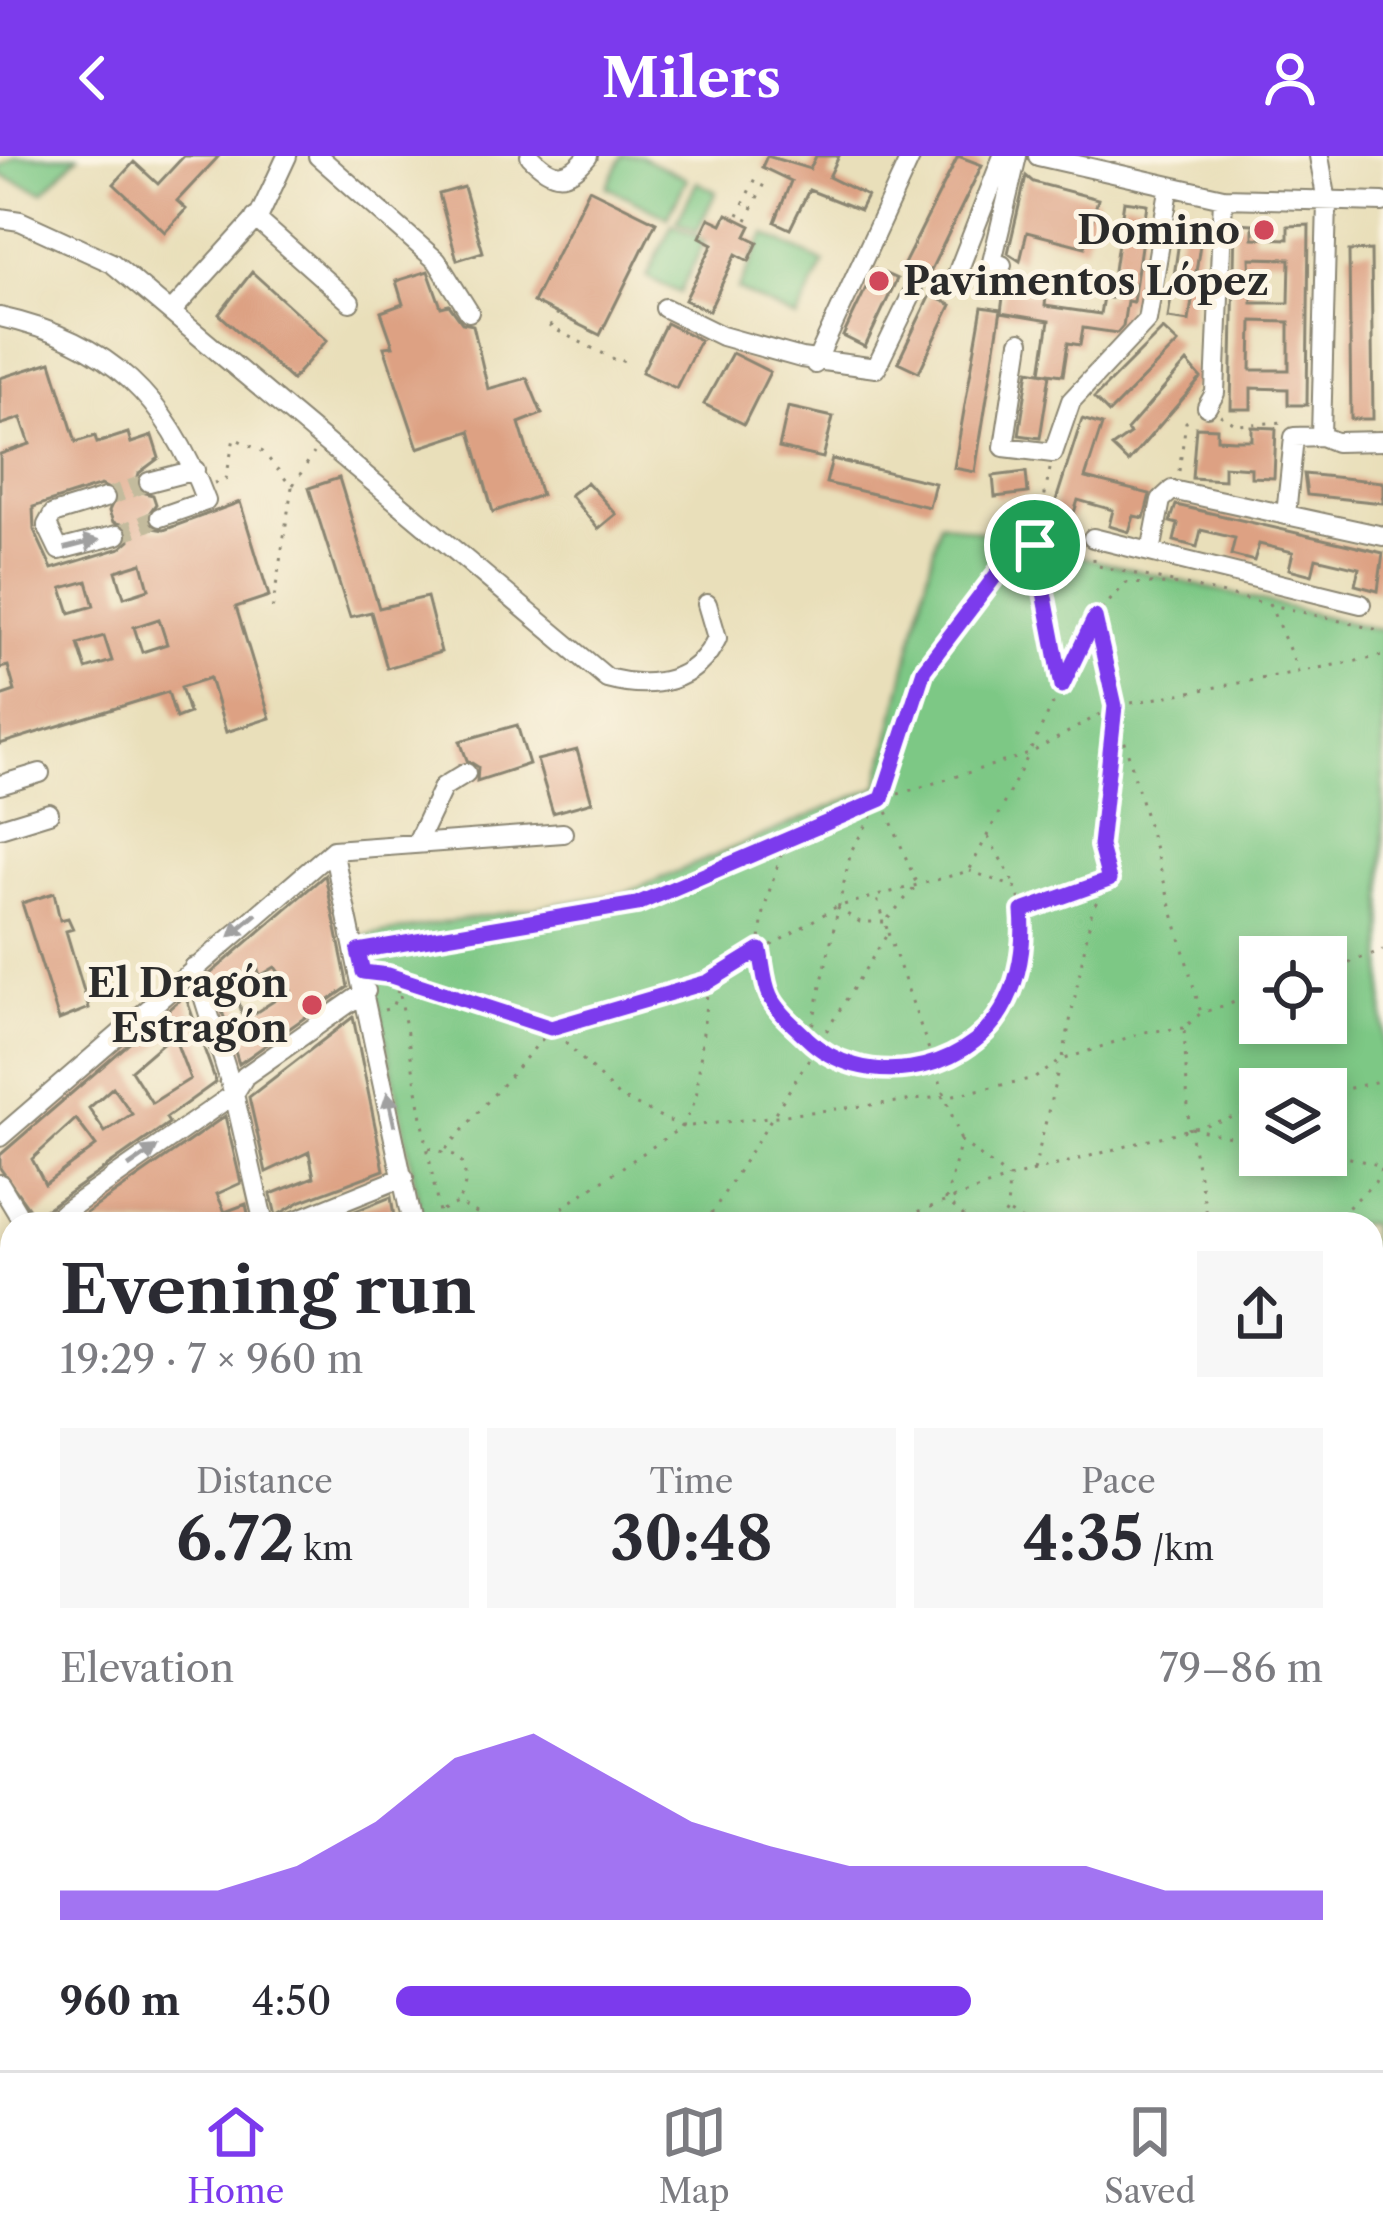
<!DOCTYPE html>
<html lang="en">
<head>
<meta charset="utf-8">
<style>
  :root { --surface:#fff; --page:#f7f7f7; --text:#2b2b33; --muted:#7c7c81; --line:#e1e1e2; --accent:#7c3aed }
  body { margin:0; font-family:"Libre Caslon Text",serif; background:var(--page); color:var(--text); height:100vh; display:flex; flex-direction:column; font-size:45px; white-space:nowrap }
  * { box-sizing:border-box; margin:0 }
  p { font-size:39px; color:var(--muted) }
  .icon { flex:none; width:66px; height:66px; fill:none; stroke:currentColor; stroke-width:2; stroke-linecap:round; stroke-linejoin:round }
  .map { position:relative; flex:1; overflow:hidden }
  .sheet { position:absolute; left:0px; top:1056px; width:1383px; height:858px; display:flex; flex-direction:column; background:var(--surface); border-radius:36px 36px 0 0; box-shadow:0 6px 18px #0003 }
  .sheet>* { flex:none }
  .fabs { position:absolute; left:1239px; top:780px; display:grid; gap:24px }
  .fabs a { display:grid; place-items:center; width:108px; height:108px; border-radius:0px; background:var(--surface); box-shadow:0 6px 18px #0003; font-size:60px }
  .pin { position:absolute; display:grid; place-items:center; width:102px; height:102px; color:#fff; margin:-51px; border:6px solid #fff; border-radius:50%; box-shadow:0 3px 12px #0007 }
  .round { display:grid; place-items:center; flex:none; width:126px; height:126px; border-radius:0px; background:var(--page) }
  .head { display:flex; align-items:center; justify-content:space-between; height:204px; padding:0 60px }
  h1 { font-size:66px; font-weight:700; line-height:90px }
  .metrics { display:grid; grid-template-columns:repeat(3,1fr); gap:18px; height:204px; padding:12px 60px }
  .metrics div { display:grid; align-content:center; border-radius:0px; background:var(--page); text-align:center }
  .metrics b { font-size:60px; font-weight:700 }
  .metrics small { font-size:33px; font-weight:400 }
  .metrics p { font-size:33px }
  .chart { height:336px; padding:24px 60px }
  .chart p { display:flex; justify-content:space-between }
  .chart svg { width:100%; height:216px; margin-top:12px; fill:var(--accent); opacity:.7 }
  ul { padding:0 60px; list-style:none; font-size:39px }
  li { display:grid; grid-template-columns:192px 144px 1fr; align-items:center; height:90px }
  li i { height:30px; border-radius:15px; background:var(--accent) }
  header { display:flex; justify-content:space-between; align-items:center; height:156px; padding:0 60px; background:var(--accent); color:#fff; font-size:54px; font-weight:700 }
  .tab-bar { display:flex; justify-content:space-around; align-items:center; height:168px; border-top:3px solid var(--line); background:var(--surface); font-size:33px; color:var(--muted) }
  .tab-bar a { display:grid; justify-items:center; gap:6px }
  .tab-bar .on { color:var(--accent) }
  .map>svg:first-child { display:block }
  .green { fill:#7dc885; stroke:#547a58; stroke-width:3; fill-rule:evenodd }
  .building { fill:#dda183; fill-rule:evenodd }
  .lines { fill:none; stroke-linecap:round; stroke-linejoin:round }
  .minor-tunnel { stroke:#c3bb9d; stroke-width:18; stroke-dasharray:18 9; stroke-linecap:butt }
  .minor-casing { stroke:#8a8572; stroke-width:22 }
  .major-casing { stroke:#8a8572; stroke-width:28 }
  .path { stroke:#8a8572; stroke-width:3; stroke-dasharray:3 9; stroke-linecap:butt }
  .minor { stroke:#fff; stroke-width:18 }
  .major { stroke:#fff; stroke-width:24 }
  .oneway { fill:#a0a0a0 }
  .route-casing { stroke:#fff; stroke-width:24 }
  .route { stroke:#7c3aed; stroke-width:15 }
  .poi-dot { fill:#d1495b; stroke:#fcf5e5; stroke-width:4.5 }
  .labels { text-anchor:middle; dominant-baseline:central; stroke-width:10; stroke-linejoin:round; paint-order:stroke }
  .poi-label { font-size:39px; font-weight:bold; fill:#2b2b2b; stroke:#fcf5e5; text-anchor:end }
</style>
</head>
<body>
<header><svg class="icon" aria-label="back" viewBox="0 0 24 24"><path d="M15 5l-7 7 7 7"/></svg>Milers<svg class="icon" aria-label="person" viewBox="0 0 24 24"><circle cx="12" cy="8" r="4"/><path d="M4 21q1-7 8-7t8 7"/></svg></header>
<div class="map">
<svg width="1383" height="1914" viewBox="0 0 1383 1914">
  <rect width="100%" height="100%" fill="#fcf5e5"/>
  <filter id="ink" filterUnits="userSpaceOnUse"><feTurbulence type="fractalNoise" baseFrequency=".00833" numOctaves="2"/><feDisplacementMap in="SourceGraphic" scale="24" xChannelSelector="R" yChannelSelector="G"/><feConvolveMatrix kernelMatrix="1 2 1 2 8 2 1 2 1" color-interpolation-filters="sRGB"/></filter>
  <filter id="wash" filterUnits="userSpaceOnUse"><feTurbulence type="fractalNoise" baseFrequency=".004" numOctaves="4" result="noise"/><feDisplacementMap in="SourceGraphic" scale="48" xChannelSelector="R" yChannelSelector="G"/><feGaussianBlur stdDeviation="2.7" result="paint"/><feColorMatrix in="noise" values="0 0 0 0 0 0 0 0 0 0 0 0 0 0 0 0 0 1.4 0 .05"/><feComposite in="paint" operator="in"/></filter>
  <g filter="url(#wash)">
    <rect width="100%" height="100%" fill="#e9dfba"/>
    <path class="green" d="M16,0H78L43,36L0,19V11Z
      M622,0H640L687,23L668,61L607,31Z
      M697,26L716,36L697,75L677,65Z
      M672,68L705,84L680,137L647,121Z
      M765,78L824,107L797,163L738,134Z
      M940,366L1383,475V1196L1371,1213V1068H423L365,780L629,736L878,631ZM1260,801H1326V867H1260ZM1260,933H1326V999H1260Z
      M1383,1592V1794L1371,1793V1604Z"/>
    <g id="blocks">
      <path class="building" d="M184,0H219L177,45L186,53L165,76L114,28L134,6L158,28Z
        M767,0L810,13L816,0H839L829,21L867,40L860,54L809,34L790,73L775,66L791,25L762,11Z
        M958,0L982,9L927,122L903,110Z
        M1026,20L1033,26L1098,43L1085,91L1027,76L1020,105L1008,97Z
        M464,31L483,96L457,104L439,38Z
        M589,33L656,66L600,179L533,146Z
        M1124,45L1147,48L1133,146L1127,145L1123,170L1117,177L1083,172L1080,189L1068,187L1063,219L1041,216L1049,165L1001,157L1004,133L1046,140L1045,150L1100,158L1103,141L1110,142Z
        M727,58L751,70L746,80L758,86L749,105L736,98L709,155L685,144L713,88L700,81L709,62L722,68Z
        M1182,64L1203,67L1189,165L1168,162Z
        M1235,67L1253,68V82L1288,83V70L1309,69L1307,249H1288V233L1251,232V253H1231ZM1250,102L1290,103L1289,147H1252ZM1252,165L1289,166V214H1251Z
        M1371,94L1373,263H1351L1349,95Z
        M875,113L897,123L865,191L843,180Z
        M428,115L441,151L449,149L462,167L473,169L488,233L527,222L542,258L519,267L541,339L493,356L470,275L418,292L384,191L393,190L381,156L403,148L396,125Z
        M252,116L327,184L292,224L219,158Z
        M930,139L951,149L919,216L898,206Z
        M982,151L1001,154L975,316L954,312Z
        M666,167L700,184L676,232L642,216Z
        M1163,173L1178,187L1109,257L1094,242Z
        M732,197L770,216L744,268L704,248Z
        M51,206L76,286L95,280L97,287L128,277L131,287L152,280L159,302L139,317L136,328L140,336L153,339L156,348L147,360L152,372L164,374L240,346L269,440L236,451L270,562L226,576L210,522L181,531L189,557L176,562L168,536L0,588V540L15,535L8,510L0,512V298L30,288L21,262L0,269V222ZM101,329L117,337L109,355L113,366L127,370L130,384L121,392L52,413L34,374L33,351ZM142,407L149,433L124,441L116,415ZM87,425L94,450L70,457L62,432ZM159,463L167,488L142,496L134,471ZM104,480L112,505L86,513L78,488Z
        M1187,206L1201,222L1128,306L1112,291L1130,278L1127,274Z
        M1029,214L1050,218L1040,282L1019,279Z
        M788,251L833,261L823,302L779,292Z
        M1082,263L1102,269L1085,322L1150,338L1144,362L1134,360L1129,376L1109,370L1113,354L1078,344L1072,363L1052,357Z
        M1196,271L1217,272V283L1234,284H1252V271L1276,272L1274,322L1251,321V312L1224,310V324L1192,322Z
        M832,303L935,327L929,351L826,327Z
        M1026,316L1028,337L995,341L993,320Z
        M1304,318L1383,326V347L1307,339Z
        M339,322L379,452L427,441L441,496L387,512L371,456L350,461L309,332Z
        M587,326L616,358L598,373L570,339Z
        M1176,349L1383,397L1378,435L1355,429L1359,412L1316,402L1312,419L1289,413L1293,396L1259,388L1254,405L1231,399L1235,382L1201,374L1197,391L1174,385L1178,368L1170,366Z
        M517,569L529,608L477,625L478,611L467,604L460,585Z
        M577,594L592,646L553,657L537,604Z
        M325,719L348,831L239,908L210,818ZM256,807L260,820L275,811L291,834L244,864L233,826Z
        M54,737L60,764L68,762L73,773L66,775L89,852L59,864L22,747Z
        M185,839L216,926L166,962L169,967L35,1061L0,1012V999ZM173,878L190,923L152,947L131,914ZM113,931L132,958L105,976L89,952ZM76,963L96,990L45,1028L32,1003Z
        M353,861L384,1014L301,1045L276,1060L271,1038L314,1021L309,996L266,1016L249,941Z
        M225,960L241,1027L217,1038L225,1056L246,1048L250,1068H71Z
        M391,1041L395,1068H323Z"/>
    </g>
  </g>
  <g filter="url(#ink)">
    <use href="#blocks" fill-opacity="0" stroke="#8a8572" stroke-width="3"/>
    <g class="lines">
      <path class="minor-tunnel" d="M105,342L149,326
        M117,379L160,361"/>
      <defs>
        <path id="minor" d="M318,0L437,105L469,156
          M530,0C552,23 567,26 588,0
          M1038,0L1223,42L1383,46
          M0,62L20,65L112,107L607,522C652,534 696,527 717,482L707,448
          M255,62L350,146
          M1002,109L992,106L1017,0
          M952,131L1003,0
          M665,152L722,180L801,202L876,212L913,136
          M172,155L260,58L287,0
          M0,161C110,185 168,243 206,345L160,361
          M1020,186L1004,291L1053,297L1071,245L1147,164L1169,34
          M815,208L911,0
          M1207,251L1215,237L1223,42
          M1321,280L1336,286L1383,285
          M149,326L195,314
          M105,342L53,358L47,369L59,394L117,379
          M1286,359L1294,281L1321,280L1327,46L1319,0
          M1093,382L1361,448
          M1151,396L1161,344L1172,334L1383,380
          M0,629L40,617
          M0,672L49,657
          M417,686L443,631L466,617
          M333,694L412,1068
          M333,694L563,677
          M194,811L234,938L264,1068
          M0,981L333,694
          M0,1028L24,1068
          M47,1068L234,938L245,920L366,835
          M287,1068L404,1021
          M0,1187L12,1182
          M1371,1228L1383,1211
          M0,1237L12,1264
          M1371,1258L1383,1241
          M0,1320L12,1315
          M0,1393L12,1411
          M1371,1605L1383,1595
          M0,1607L12,1613
          M1371,1793L1383,1794
          M1371,1874L1383,1876
          M0,1887L12,1859
          M219,1902L223,1914
          M1336,1914L1342,1902"/>
        <path id="major" d="M1106,1902H1127
          M1226,1902L1299,1914
          M681,1914L716,1902"/>
      </defs>
      <use href="#minor" class="minor-casing"/>
      <use href="#major" class="major-casing"/>
      <path class="path" d="M738,59L755,22
        M747,64L764,27
        M557,158L550,171L622,207L627,198
        M1220,259L1237,269L1285,266
        M1050,313L1035,389L1062,528
        M1179,315L1186,266L1192,262
        M214,327L226,323L234,282L263,296L292,331L272,455
        M293,329L314,297
        M1094,402V409L1177,427
        M1186,429L1383,475
        M1269,447L1298,514
        M1115,551L1201,857
        M1031,593L1095,461L1126,427L1185,429
        M883,641L924,513L1003,409L1035,389
        M988,681L1016,730
        M785,687C774,721 759,758 760,795C767,969 1068,949 1017,732L970,715
        M837,752L860,766H885L876,740
        M1023,754L1109,724L1100,690L1115,550L1095,463
        M888,777L961,985
        M372,793L637,748L882,643L1029,598L1115,550L1383,500
        M1326,815L1383,794
        M377,816L388,819L399,833L441,1068
        M388,819L552,872L708,827L836,751L969,715L1027,602
        M708,828L696,943L682,971L949,940L1035,922L1062,904L1144,876L1184,872
        M384,854L392,852L398,834
        M1063,901L1092,754L1108,726
        M1326,938L1383,924
        M1191,972L1260,988
        M429,992L458,1000C468,1019 468,1029 457,1047
        M446,993L552,872L618,940L682,971L538,1068
        M1326,996L1382,1010
        M1034,1015L1059,910
        M442,1054L457,1047L499,1068
        M1010,1057L1029,1068
        M705,1068L888,777L885,766L917,729L882,643L851,695L809,884
        M885,1068L1009,1022L1260,954
        M973,1068L946,1044L961,985L1009,1022L1007,1055L999,1068
        M1209,1068L1189,972L1184,872L1201,857L1260,838
        M1331,1068L1375,1026L1383,1009
        M1371,1176L1383,1160
        M930,1902L952,1914
        M803,1904L821,1914
        M853,1914L860,1902
        M910,1914L917,1902"/>
      <use href="#minor" class="minor"/>
      <use href="#major" class="major"/>
    </g>
    <defs><path id="oneway-solid" d="M-6-.8H1V-3.2L6.5 0L1 3.2V.8H-6Z" transform="scale(3)"/></defs>
    <g class="oneway">
      <use href="#oneway-solid" transform="translate(82 388) rotate(-14)"/>
      <use href="#oneway-solid" transform="translate(243 769) rotate(140)"/>
      <use href="#oneway-solid" transform="translate(391 953) rotate(-102)"/>
      <use href="#oneway-solid" transform="translate(143 1001) rotate(-35)"/>
    </g>
  </g>
  <g class="lines" filter="url(#ink)">
    <defs>
      <path id="route" d="M1035,389L1062,530L1095,461L1115,550L1100,690L1109,724L1022,755C1025,789 1020,823 1002,854C964,919 861,935 807,882C795,870 777,856 770,840C764,827 763,808 760,794L708,826L551,872L388,819L363,816L358,795L637,748L882,643L924,514L1003,410Z"/>
    </defs>
    <use href="#route" class="route-casing"/>
    <use href="#route" class="route"/>
  </g>
  <g class="poi-dot">
    <circle cx="1264" cy="74" r="12"/>
    <circle cx="879" cy="125" r="12"/>
    <circle cx="312" cy="849" r="12"/>
  </g>
  <g class="labels">
    <g class="poi-label">
      <text x="1240" y="74">Domino</text>
      <text x="903" y="125" text-anchor="start">Pavimentos López</text>
      <text x="288" y="827">El Dragón<tspan x="288" dy="45">Estragón</tspan></text>
    </g>
  </g>
</svg>
<div class="fabs">
<a><svg class="icon" aria-label="locate" viewBox="0 0 24 24"><circle cx="12" cy="12" r="6"/><path d="M12 2v4M12 18v4M2 12h4M18 12h4"/></svg></a>
<a><svg class="icon" aria-label="layers" viewBox="0 0 24 24"><path d="M12 4l9 5-9 5-9-5zM3 14l9 5 9-5"/></svg></a>
</div>
<div class="pin" style="left:1035px;top:389px;background:#1e9e55"><svg class="icon" aria-label="arrive" viewBox="0 0 24 24"><path d="M6 21V4h12l-3 4 3 4H6"/></svg></div>
<section class="sheet">
<div class="head"><div><h1>Evening run</h1><p>19:29 · 7 × 960 m</p></div><a class="round"><svg class="icon" aria-label="share" viewBox="0 0 24 24"><path d="M12 15V3M7 8l5-5 5 5M5 13v7h14v-7"/></svg></a></div>
<div class="metrics">
<div><p>Distance</p><b>6.72<small> km</small></b></div>
<div><p>Time</p><b>30:48</b></div>
<div><p>Pace</p><b>4:35<small> /km</small></b></div>
</div>
<div class="chart"><p><span>Elevation</span>79–86 m</p>
<svg viewBox="0 0 160 44" preserveAspectRatio="none"><path d="M0 44V38L10 38L20 38L30 33L40 24L50 11L60 6L70 15L80 24L90 29L100 33L110 33L120 33L130 33L140 38L150 38L160 38V44z"/></svg>
</div>
<ul>
<li><b>960 m</b>4:50<i style="width:62%"></i></li>
</ul>
</section>
</div>
<nav class="tab-bar">
<a class="on"><svg class="icon" aria-label="home" viewBox="0 0 24 24"><path d="M3 11l9-7 9 7M6 9v11h12V9"/></svg>Home</a>
<a><svg class="icon" aria-label="map" viewBox="0 0 24 24"><path d="M3 6l6-2 6 2 6-2v14l-6 2-6-2-6 2zM9 4v14M15 6v14"/></svg>Map</a>
<a><svg class="icon" aria-label="saved" viewBox="0 0 24 24"><path d="M7 4h10v16l-5-4-5 4z"/></svg>Saved</a>
</nav>
</body>
</html>
